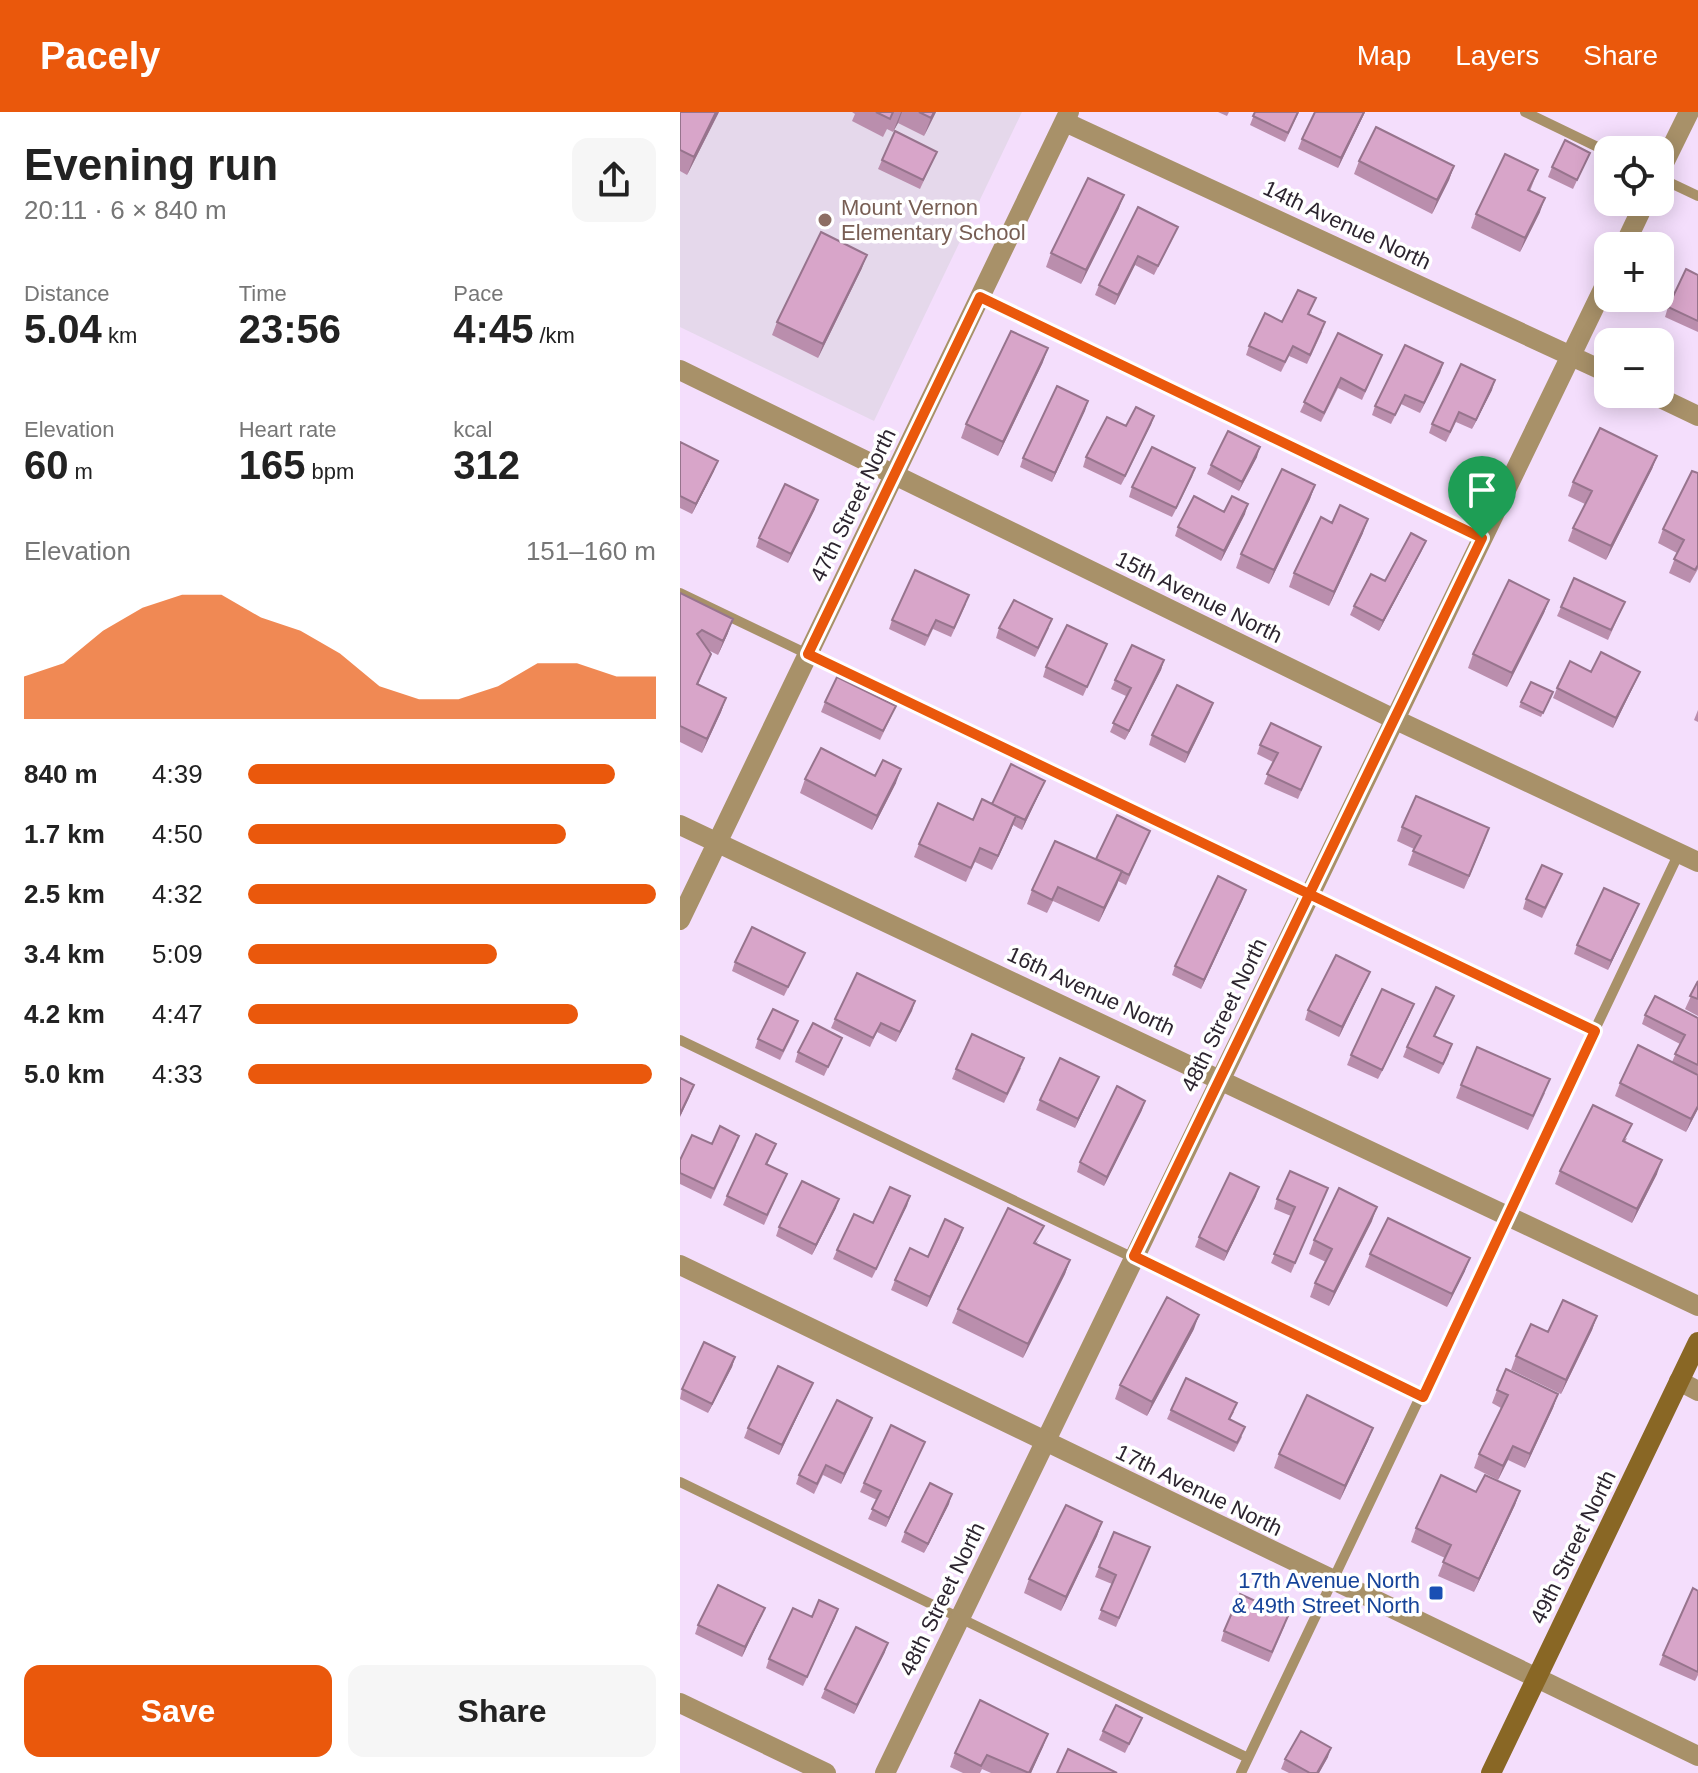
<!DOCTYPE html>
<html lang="en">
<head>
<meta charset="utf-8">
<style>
  :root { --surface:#fff; --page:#f6f6f6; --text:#222; --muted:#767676; --accent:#ea580c }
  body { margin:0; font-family:Arial,sans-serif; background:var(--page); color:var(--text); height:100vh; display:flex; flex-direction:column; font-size:30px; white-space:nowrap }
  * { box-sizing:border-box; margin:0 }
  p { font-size:26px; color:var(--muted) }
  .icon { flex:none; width:44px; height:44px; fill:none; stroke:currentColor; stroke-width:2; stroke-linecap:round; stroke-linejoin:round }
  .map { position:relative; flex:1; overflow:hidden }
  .details { display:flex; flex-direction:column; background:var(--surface); width:680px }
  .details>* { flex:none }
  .controls { position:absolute; left:914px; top:24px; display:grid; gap:16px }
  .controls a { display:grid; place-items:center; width:80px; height:80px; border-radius:16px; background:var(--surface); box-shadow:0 4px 20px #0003; font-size:40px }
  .pin { position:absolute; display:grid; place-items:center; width:68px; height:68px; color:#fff; margin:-82px -34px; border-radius:50% 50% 50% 0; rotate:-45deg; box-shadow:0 0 8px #0007 }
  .pin .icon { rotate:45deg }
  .round { display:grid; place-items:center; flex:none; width:84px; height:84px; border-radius:16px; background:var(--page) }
  .head { display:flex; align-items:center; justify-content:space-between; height:136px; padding:0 24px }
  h1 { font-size:44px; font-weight:700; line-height:60px }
  .metrics { display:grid; grid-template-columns:repeat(3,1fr); gap:12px; height:136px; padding:8px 24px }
  .metrics div { display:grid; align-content:center }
  .metrics b { font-size:40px; font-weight:700 }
  .metrics small { font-size:22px; font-weight:400 }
  .metrics p { font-size:22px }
  .chart { height:224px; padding:16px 24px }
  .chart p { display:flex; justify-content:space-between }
  .chart svg { width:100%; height:144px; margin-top:8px; fill:var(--accent); opacity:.7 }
  .action { display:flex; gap:16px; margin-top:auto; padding:16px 24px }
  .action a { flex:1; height:92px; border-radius:16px; background:var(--accent); color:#fff; font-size:32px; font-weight:700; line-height:92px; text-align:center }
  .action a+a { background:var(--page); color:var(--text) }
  ul { padding:0 24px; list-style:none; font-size:26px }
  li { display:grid; grid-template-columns:128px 96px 1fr; align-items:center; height:60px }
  li i { height:20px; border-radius:10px; background:var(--accent) }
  header { display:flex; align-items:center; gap:48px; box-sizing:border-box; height:112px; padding:0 40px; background:var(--accent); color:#fff }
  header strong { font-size:38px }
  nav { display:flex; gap:44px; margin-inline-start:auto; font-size:28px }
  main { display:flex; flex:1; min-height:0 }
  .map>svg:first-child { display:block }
  .education { fill:#e5d8eb }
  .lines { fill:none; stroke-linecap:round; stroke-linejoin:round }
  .service { stroke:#a89169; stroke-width:10 }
  .minor { stroke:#a89169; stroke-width:20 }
  .tertiary { stroke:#a89169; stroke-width:20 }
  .secondary { stroke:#896725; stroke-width:20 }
  .wall { fill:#ba8ead }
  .shaded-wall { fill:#97748d }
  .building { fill:#d8a5c9; stroke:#97748d; stroke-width:2 }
  .route-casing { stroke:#fff; stroke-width:16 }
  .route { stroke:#ea580c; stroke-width:10 }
  .education-dot { fill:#8d6e63; stroke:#fff; stroke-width:3 }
  .transit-dot { fill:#1a4fb4; stroke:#fff; stroke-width:3 }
  .labels { text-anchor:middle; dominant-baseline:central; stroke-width:7; stroke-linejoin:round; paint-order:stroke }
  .education-label { font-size:22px; fill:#785e54; stroke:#fff; text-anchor:start }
  .street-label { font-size:22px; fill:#2c242f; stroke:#fff }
  .transit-label { font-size:22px; fill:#164399; stroke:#fff; text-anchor:end }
</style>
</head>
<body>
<header>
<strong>Pacely</strong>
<nav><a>Map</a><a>Layers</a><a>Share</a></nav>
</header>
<main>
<section class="details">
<div class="head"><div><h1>Evening run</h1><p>20:11 · 6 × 840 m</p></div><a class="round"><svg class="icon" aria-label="share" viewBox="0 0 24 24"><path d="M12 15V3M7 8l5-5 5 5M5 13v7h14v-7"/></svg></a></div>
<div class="metrics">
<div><p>Distance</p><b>5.04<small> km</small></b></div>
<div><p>Time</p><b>23:56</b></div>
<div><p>Pace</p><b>4:45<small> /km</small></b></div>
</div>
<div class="metrics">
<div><p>Elevation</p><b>60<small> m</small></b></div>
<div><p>Heart rate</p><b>165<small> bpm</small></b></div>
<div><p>kcal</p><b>312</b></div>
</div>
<div class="chart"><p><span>Elevation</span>151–160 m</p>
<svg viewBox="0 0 160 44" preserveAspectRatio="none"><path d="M0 44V31L10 27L20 17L30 10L40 6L50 6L60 13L70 17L80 24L90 34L100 38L110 38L120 34L130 27L140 27L150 31L160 31V44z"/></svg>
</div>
<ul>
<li><b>840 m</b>4:39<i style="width:90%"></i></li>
<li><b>1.7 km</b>4:50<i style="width:78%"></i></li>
<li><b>2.5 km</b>4:32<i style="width:100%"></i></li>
<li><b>3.4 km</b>5:09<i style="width:61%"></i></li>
<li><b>4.2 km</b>4:47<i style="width:81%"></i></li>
<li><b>5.0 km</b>4:33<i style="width:99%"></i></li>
</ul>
<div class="action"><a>Save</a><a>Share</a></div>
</section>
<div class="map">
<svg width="1018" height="1661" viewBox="0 0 1018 1661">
  <rect width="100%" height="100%" fill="#f4defc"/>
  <path class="education" d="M0,0H342L194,309L0,215Z"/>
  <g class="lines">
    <path class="service" d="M845,0L928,40
      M980,66L1018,84
      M300,185L802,426
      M0,481L915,919
      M0,928L743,1285
      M0,1370L568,1646
      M561,1661L999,741"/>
    <path class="minor" d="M385,10L928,261
      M980,59L1009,0
      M944,134L965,90
      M0,258L714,607L1018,750
      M972,282L1018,304
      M0,713L1018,1194
      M0,808L389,0
      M999,1269L1018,1279
      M857,1566L1018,1644
      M0,1591L146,1661
      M205,1661L928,167"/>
    <path class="tertiary" d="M0,1153L857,1566"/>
    <path class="secondary" d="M811,1661L1018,1230"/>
  </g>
  <path class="wall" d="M0,0H39L7,63L0,59Z
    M172,0H256L244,24L218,11L213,20L207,17L203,25L172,9L175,2Z
    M538,0H549L547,4Z
    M575,0H619L605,30L570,13Z
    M685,0L658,56L618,37L622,27Z
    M910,41L893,77L868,65L872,55Z
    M202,48L253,49L240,77L198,57Z
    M679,49L774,54L769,68L752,102L674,62Z
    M858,58L850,79L860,100L840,140L791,116L796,102Z
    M458,95L494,124L474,163L455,153L435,193L415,183L419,173Z
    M439,96L401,172L366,155L371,141Z
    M182,156L138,246L92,223L97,210Z
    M1018,163V220L985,205L988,195Z
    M636,186L629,202L642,220L627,252L609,244L601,260L566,243L569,234Z
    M658,221L702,243L682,288L658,276L641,310L620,300Z
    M363,250L318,344L281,326L286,312Z
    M763,251L740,301L721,292L711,312L692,303L695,294Z
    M812,278L792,317L776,310L766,330L749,321L752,312Z
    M408,289L372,370L340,355L343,346Z
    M474,304L441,373L403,355L406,345L446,314Z
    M0,330L34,359L12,402L0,396Z
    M977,344L972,357L926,448L888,429L893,416L905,392L888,384L893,370Z
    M577,345L559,379L527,362L531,353Z
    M515,356L492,405L449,385L452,375Z
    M1018,361V457L1010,471L989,461L997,441L978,431L983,417Z
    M635,373L630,387L589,472L556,456L561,442Z
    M135,397L108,451L76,435L79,426Z
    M565,402L541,449L495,424L498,415Z
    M652,411L683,421L649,494L609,475L614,461Z
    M742,438L699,519L670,503L674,494Z
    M0,481L48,521L38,543L28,538L31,542L18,573L46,586L41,600L22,641L0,630Z
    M869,488L864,501L827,575L788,556L793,542Z
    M945,490L928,528L877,504L881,495Z
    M286,492L271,525L253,517L245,534L209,517L212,508Z
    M319,516H369L355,545L316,526Z
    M427,532L403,584L363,565L366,555Z
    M484,548L481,558L445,628L430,620L446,584L431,577L435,568Z
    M911,560H960L933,616L873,586L877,576Z
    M871,585L861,605L839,595L841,590Z
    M145,590L212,603L200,628L141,600Z
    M1018,598V610L1014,608Z
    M530,600L505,651L469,633L472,623Z
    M580,633L641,635L618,687L584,672L593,650L577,642Z
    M195,664L216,671L192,718L120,681L125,667Z
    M361,678L342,718L333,713L312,758L295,750L286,770L234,745L239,732L293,708L312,692Z
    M722,715L809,716L784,777L728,753L734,737L717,729Z
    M470,719L446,773L438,769L419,810L373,789L367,801L347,792L352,778Z
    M878,772L862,806L843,797L846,787Z
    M566,778L521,877L492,863L495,854Z
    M959,792L928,858L894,842L897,833Z
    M55,850H121L104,884L52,859Z
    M690,860L659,925L625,908L628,898Z
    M1018,869V904L1005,897Z
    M235,889L216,930L197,920L190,935L151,916L155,907Z
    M770,893L755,924L769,942L759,962L723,945L727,935Z
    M730,902L698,967L667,953L671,943Z
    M965,903L1018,906V997L1006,1020L935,984L940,971L992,950L1000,932L962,912Z
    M115,918L100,948L75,936L78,927Z
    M162,926L144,964L115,950L118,940Z
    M341,956L324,991L272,967L276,957Z
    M781,973L865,981L848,1018L776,986Z
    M415,974L395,1016L356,998L360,988Z
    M462,998L424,1074L397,1060L400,1050Z
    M947,1026L945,1030L977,1062L952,1111L875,1072L880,1059Z
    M96,1032L87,1053L107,1062L84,1113L43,1093L47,1084Z
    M56,1033L31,1087L0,1072V1048Z
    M648,1076L611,1161L591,1151L611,1104L594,1097L597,1087Z
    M230,1084L192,1166L153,1147L157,1138Z
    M576,1084L544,1149L515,1135L519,1125Z
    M156,1096L132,1143L96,1124L99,1115Z
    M692,1109L649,1194L630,1185L635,1171L646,1150L629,1142L634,1128Z
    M280,1125L247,1195L211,1178L215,1168L248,1145Z
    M359,1128L356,1132L390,1148L385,1162L343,1246L272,1211L278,1197Z
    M690,1142L785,1159L767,1195L685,1155Z
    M917,1204L912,1218L881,1282L831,1258L836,1244L868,1220Z
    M514,1217L467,1304L435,1287L440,1273Z
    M55,1245L52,1255L28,1301L0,1287L2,1277Z
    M817,1278L878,1282L873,1296L845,1356L828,1348L818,1368L794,1356L799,1342L821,1296L812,1291Z
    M129,1280L99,1343L64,1326L68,1316Z
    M491,1298L554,1300L550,1307L562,1325L554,1340L487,1307Z
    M192,1306L161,1372L143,1363L134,1382L116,1372L119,1363Z
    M693,1316L688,1329L660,1388L594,1356L599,1342Z
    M245,1330L206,1415L188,1407L197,1388L180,1380L184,1371Z
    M840,1379L835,1393L794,1480L758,1464L765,1446L731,1430L736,1416L796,1380Z
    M269,1392L244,1441L221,1430L225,1420Z
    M422,1410L417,1424L381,1499L344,1481L349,1467Z
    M470,1435L436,1515L418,1507L432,1472L415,1465L419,1455Z
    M1018,1479V1563L1015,1569L979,1553L983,1543Z
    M85,1496L62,1545L15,1522L18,1513Z
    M158,1497L123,1574L86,1556L89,1547L132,1505Z
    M605,1513L589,1550L541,1529L544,1519Z
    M205,1540L174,1602L141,1586L145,1577Z
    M458,1615L445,1641L419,1628L423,1619Z
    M368,1622L351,1661H311L302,1657L300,1661H283L270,1655L275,1641Z
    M648,1645L639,1661H609L601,1657L605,1647Z"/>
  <path class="shaded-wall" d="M36,0H39L7,63L14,45Z
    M221,0H222L218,11L213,20Z
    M254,0H256L244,24L251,6Z
    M684,0H685L658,56L661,46Z
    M774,54L769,68L752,102L757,88Z
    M444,83L439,96L401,172L406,158Z
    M865,86L860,100L840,140L845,126Z
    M187,143L182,156L138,246L143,232Z
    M458,144L455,153L435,193L438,183Z
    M368,236L363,250L318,344L323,330Z
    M763,251L760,261L740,301L744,291Z
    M815,268L812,278L792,317L796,308Z
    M408,289L405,299L372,370L375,361Z
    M474,304L471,313L441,373L445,364Z
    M580,335L577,345L559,379L562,370Z
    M977,344L972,357L926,448L931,434Z
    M38,349L34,359L12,402L16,392Z
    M515,356L512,365L492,405L496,396Z
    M635,373L630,387L589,472L594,458Z
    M138,388L135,397L108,451L111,442Z
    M568,392L565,402L541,449L544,439Z
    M688,407L683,421L649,494L654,480Z
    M746,429L742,438L699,519L703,509Z
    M869,488L864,501L827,575L832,561Z
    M53,507L48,521L38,543L43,529Z
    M484,548L481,558L445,628L449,619Z
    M960,560L956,569L933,616L936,606Z
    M46,586L41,600L22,641L27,627Z
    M533,591L530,600L505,651L508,641Z
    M221,657L216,671L192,718L197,704Z
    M365,669L361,678L342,718L345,708Z
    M336,704L331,718L312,758L318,744Z
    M809,716L804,730L784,777L789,764Z
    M442,759L437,773L419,810L424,796Z
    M566,778L563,787L521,877L524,868Z
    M959,792L955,802L928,858L931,849Z
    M690,860L686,869L659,925L662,915Z
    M235,889L232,899L216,930L220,920Z
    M734,892L730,902L698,967L702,958Z
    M419,965L415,974L395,1016L398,1007Z
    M14,973L9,986L0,1005V1002Z
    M465,989L462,998L424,1074L427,1065Z
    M1018,994V997L1006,1020L1011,1007Z
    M982,1048L977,1062L952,1111L957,1097Z
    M579,1075L576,1084L544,1149L547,1140Z
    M230,1084L227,1094L192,1166L196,1157Z
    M159,1087L156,1096L132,1143L136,1133Z
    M697,1095L692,1109L649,1194L654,1180Z
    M283,1116L280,1125L247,1195L250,1185Z
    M790,1146L785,1159L767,1195L772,1182Z
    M390,1148L385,1162L343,1246L348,1232Z
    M519,1203L514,1217L467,1304L472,1290Z
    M917,1204L912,1218L881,1282L886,1268Z
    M55,1245L52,1255L28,1301L32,1292Z
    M133,1271L129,1280L99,1343L102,1333Z
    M878,1282L873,1296L845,1356L850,1342Z
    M192,1306L189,1315L161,1372L164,1362Z
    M693,1316L688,1329L660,1388L665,1374Z
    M245,1330L241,1339L206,1415L209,1406Z
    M833,1334L828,1348L818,1368L823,1354Z
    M840,1379L835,1393L794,1480L799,1467Z
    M272,1382L269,1392L244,1441L248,1432Z
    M422,1410L417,1424L381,1499L386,1485Z
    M85,1496L81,1505L62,1545L65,1535Z
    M158,1497L155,1506L123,1574L127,1565Z
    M208,1531L205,1540L174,1602L177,1593Z
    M368,1622L363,1635L351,1661H349Z
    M651,1636L648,1645L639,1661H637Z"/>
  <path class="building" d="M0,0H36L14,45L0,38Z
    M196,0H213L210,7Z
    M239,0H254L251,6Z
    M575,0H618L608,21L573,4Z
    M635,0H684L661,46L622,27Z
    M696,15L774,54L757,88L679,49Z
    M215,19L257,40L243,68L202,48Z
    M885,28L910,41L897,68L872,55Z
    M825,42L858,58L848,78L865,86L845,126L796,102Z
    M408,66L444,83L406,158L371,141Z
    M458,95L498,115L478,154L458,144L438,183L419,173Z
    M141,120L187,143L143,232L97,210Z
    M1006,157L1018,163V209L988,195Z
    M618,178L636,186L628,202L645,210L630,243L613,234L605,250L569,234L585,201L602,210Z
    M331,219L368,236L323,330L286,312Z
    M658,221L702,243L685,279L661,266L644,301L624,290Z
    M725,233L763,251L744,291L725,283L715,303L695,294Z
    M781,252L815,268L796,308L779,300L770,320L752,312Z
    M377,274L408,289L375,361L343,346Z
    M456,295L474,304L445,364L406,345L427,305L446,314Z
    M920,316L977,344L931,434L893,416L912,379L893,370Z
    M548,319L580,335L562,370L531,353Z
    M0,330L38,349L16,392L0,384Z
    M472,335L515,356L496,396L452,375Z
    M602,357L635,373L594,458L561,442Z
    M1012,359L1018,361V453L1015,458L994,447L1004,428L983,417Z
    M105,372L138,388L111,442L79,426Z
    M514,384L544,400L552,384L568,392L544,439L498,415Z
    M660,393L688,407L654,480L614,461L641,405L652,411Z
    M731,421L746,429L703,509L674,494L691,462L705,469Z
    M235,458L289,483L274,516L256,508L248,524L212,508Z
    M894,466L945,490L931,518L881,495Z
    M829,468L869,488L832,561L793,542Z
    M0,481L53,507L43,529L22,518L17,522L31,542L17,572L46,586L27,627L0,614Z
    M334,488L372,507L358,536L319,516Z
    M387,513L427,532L407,575L366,555Z
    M452,533L484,548L449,619L433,611L451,576L435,568Z
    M921,540L960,560L936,606L877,576L890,549L911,560Z
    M157,565L216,594L203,619L145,590Z
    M851,570L873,580L863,601L841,590Z
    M497,573L533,591L508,641L472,623Z
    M591,611L641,635L621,678L587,662L598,641L580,633Z
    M141,636L195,664L203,648L221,657L197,704L125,667Z
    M331,652L365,669L345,708L312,692Z
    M736,684L809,716L789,764L733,739L741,724L722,715Z
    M302,687L336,704L318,744L300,736L291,756L239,732L258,691L293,708Z
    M437,703L470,719L449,763L416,747Z
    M375,729L442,759L424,796L378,775L372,788L352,778Z
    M862,753L882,762L865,796L846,787Z
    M538,764L566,778L524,868L495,854Z
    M924,776L959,792L931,849L897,833Z
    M72,815L125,841L108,875L55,850Z
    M656,843L690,860L662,915L628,898Z
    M177,861L235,889L220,920L201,911L193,926L155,907Z
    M1018,869V887L1010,884Z
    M756,875L774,884L754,924L772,932L763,952L727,935Z
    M702,877L734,892L702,958L671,943Z
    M975,884L1018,906V953L995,942L1005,923L965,903Z
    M93,897L118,909L103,939L78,927Z
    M133,911L162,926L148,955L118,940Z
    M292,922L344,946L327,982L276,957Z
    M958,933L1018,963V994L1011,1007L940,971Z
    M797,935L870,967L853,1004L781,973Z
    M380,946L419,965L398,1007L360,988Z
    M0,966L14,973L0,1002Z
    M437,974L465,989L427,1065L400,1050Z
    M913,993L952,1012L943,1029L982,1048L957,1097L880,1059Z
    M40,1014L59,1024L34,1077L0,1061V1048L12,1023L32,1032Z
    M76,1022L96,1032L86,1052L107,1062L87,1103L47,1084Z
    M610,1059L648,1076L615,1151L594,1142L615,1095L597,1087Z
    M550,1061L579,1075L547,1140L519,1125Z
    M122,1069L159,1087L136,1133L99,1115Z
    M210,1075L230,1084L196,1157L157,1138L174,1102L193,1111Z
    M659,1076L697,1095L654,1180L635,1171L652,1137L634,1128Z
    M328,1096L364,1114L354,1131L390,1148L348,1232L278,1197Z
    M708,1106L790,1146L772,1182L690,1142Z
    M265,1107L283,1116L250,1185L215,1168L230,1136L248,1145Z
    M487,1185L519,1203L472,1290L440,1273Z
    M883,1188L917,1204L886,1268L836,1244L851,1212L868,1220Z
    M24,1230L55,1245L32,1292L2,1277Z
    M98,1254L133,1271L102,1333L68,1316Z
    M826,1257L878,1282L850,1342L833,1334L823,1354L799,1342L828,1283L817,1278Z
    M506,1266L557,1291L549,1307L565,1315L557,1331L491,1298Z
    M627,1283L693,1316L665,1374L599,1342Z
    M157,1288L192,1306L164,1362L146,1353L137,1372L119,1363Z
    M211,1313L245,1330L209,1406L192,1397L201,1379L184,1371Z
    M761,1363L796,1380L805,1363L840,1379L799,1467L763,1450L771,1433L736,1416Z
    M250,1371L272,1382L248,1432L225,1420Z
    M386,1393L422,1410L386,1485L349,1467Z
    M434,1420L470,1435L439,1506L421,1498L436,1463L419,1455Z
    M38,1473L85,1496L65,1535L18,1513Z
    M1013,1476L1018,1479V1560L983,1543Z
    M560,1482L608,1504L592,1540L544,1519Z
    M139,1488L158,1497L127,1565L89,1547L113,1496L132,1505Z
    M176,1515L208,1531L177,1593L145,1577Z
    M300,1588L368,1622L349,1661L307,1643L301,1654L275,1641Z
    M436,1593L462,1606L449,1632L423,1619Z
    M621,1619L651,1636L637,1661H630L605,1647Z
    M388,1637L437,1661H377Z"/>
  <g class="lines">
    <defs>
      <path id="route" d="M802,426L454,1144L743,1285L915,919L128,542L300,185L802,426"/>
    </defs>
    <use href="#route" class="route-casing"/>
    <use href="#route" class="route"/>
  </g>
  <circle class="education-dot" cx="145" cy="108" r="8"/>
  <rect class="transit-dot" x="748" y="1473" width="16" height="16" rx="4"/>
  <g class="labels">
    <g class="education-label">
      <text x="161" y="95">Mount Vernon<tspan x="161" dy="25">Elementary School</tspan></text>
    </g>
    <g class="street-label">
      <text transform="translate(667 113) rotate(25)">14th Avenue North</text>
      <text transform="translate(173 393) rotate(-64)">47th Street North</text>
      <text transform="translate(519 485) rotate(26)">15th Avenue North</text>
      <text transform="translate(411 879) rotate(25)">16th Avenue North</text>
      <text transform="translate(544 903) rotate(-64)">48th Street North</text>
      <text transform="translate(519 1378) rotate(26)">17th Avenue North</text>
      <text transform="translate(893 1435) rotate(-64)">49th Street North</text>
      <text transform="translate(262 1487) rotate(-64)">48th Street North</text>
    </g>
    <g class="transit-label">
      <text x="740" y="1468">17th Avenue North<tspan x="740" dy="25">&amp; 49th Street North</tspan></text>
    </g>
  </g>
</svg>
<div class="controls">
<a><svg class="icon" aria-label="locate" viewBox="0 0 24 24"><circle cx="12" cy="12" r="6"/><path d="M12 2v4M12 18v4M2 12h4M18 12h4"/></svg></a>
<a>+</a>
<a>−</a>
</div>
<div class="pin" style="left:802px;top:426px;background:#1e9e55"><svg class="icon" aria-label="arrive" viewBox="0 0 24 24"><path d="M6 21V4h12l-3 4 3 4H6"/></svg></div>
</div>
</main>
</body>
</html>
